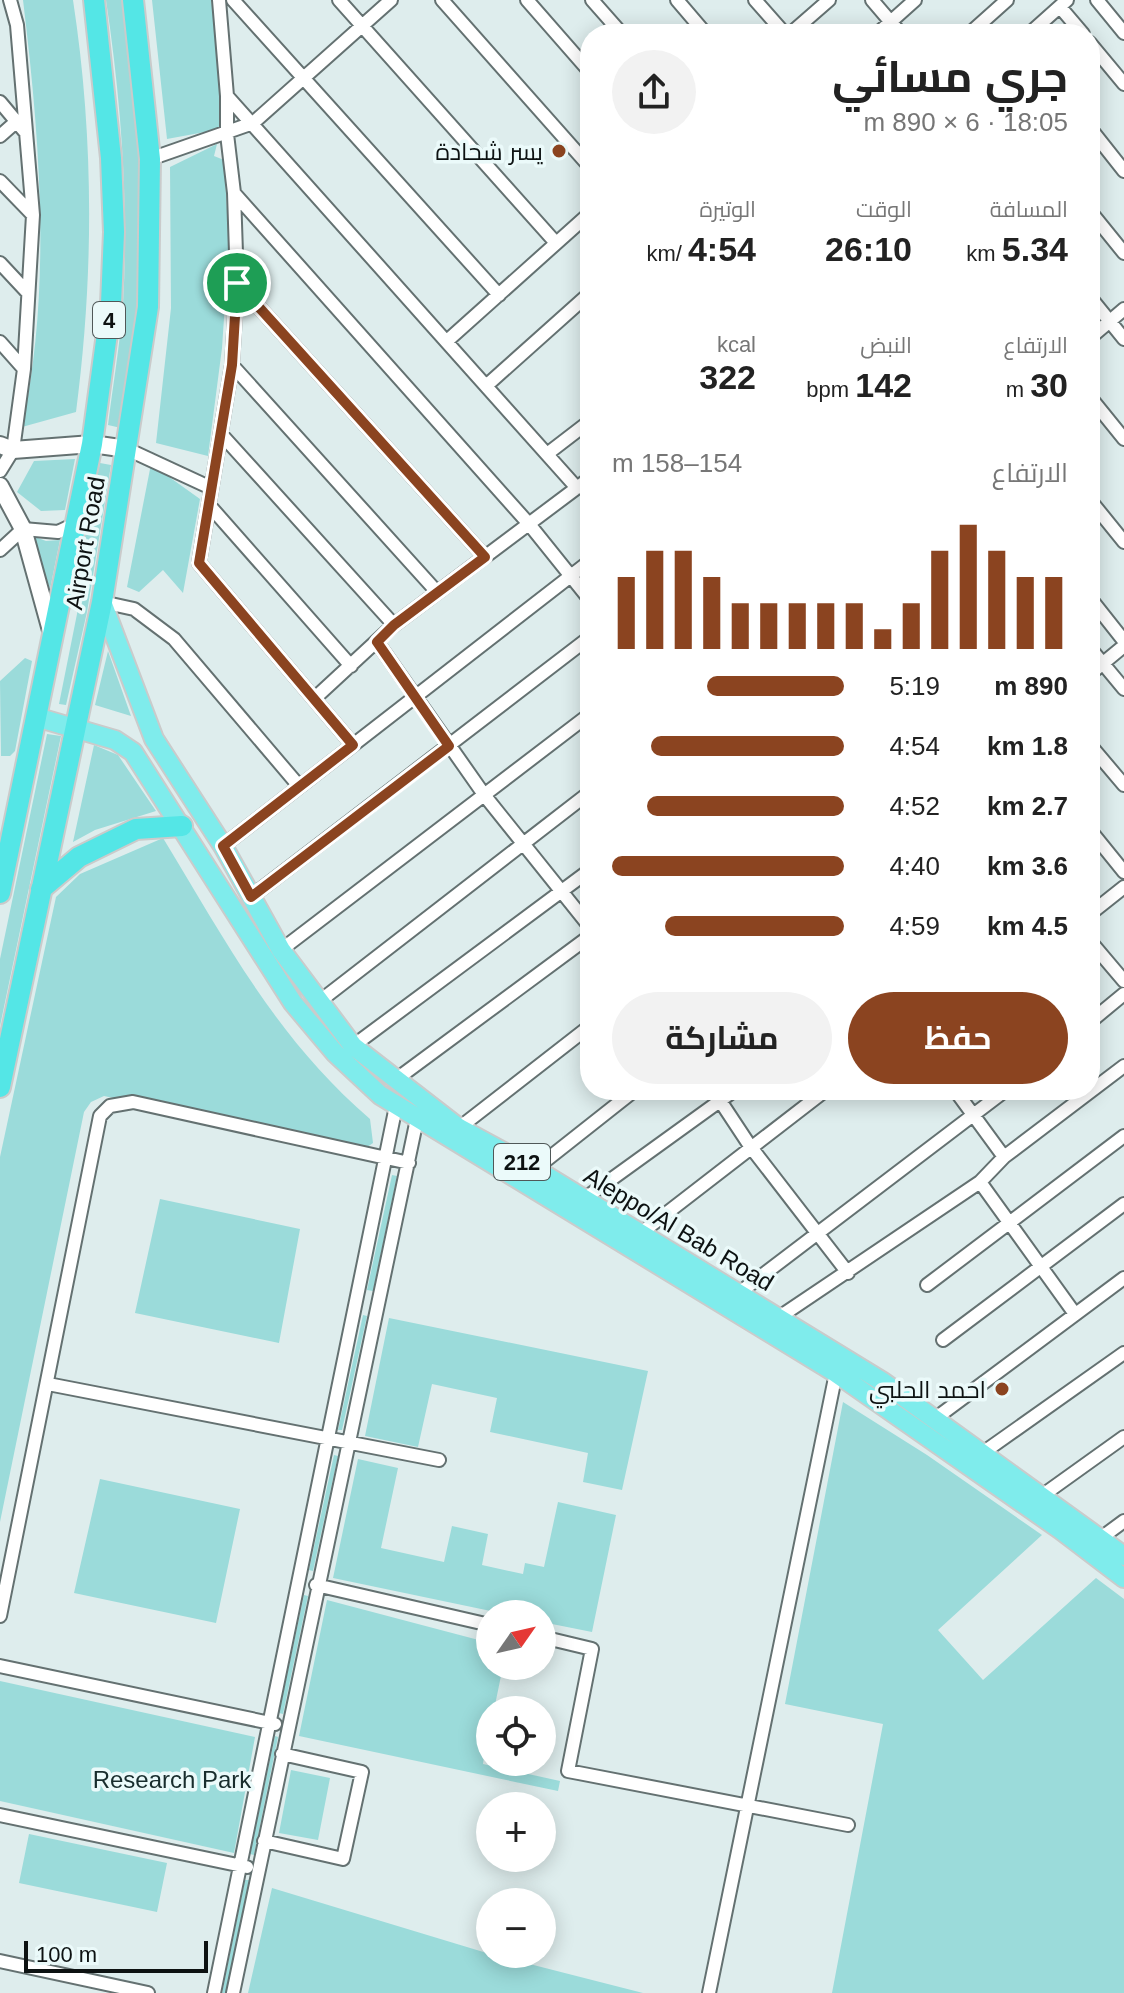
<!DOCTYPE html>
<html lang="ar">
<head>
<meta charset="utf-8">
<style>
  :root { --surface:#fff; --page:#f2f2f2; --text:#222; --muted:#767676; --accent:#8b4420 }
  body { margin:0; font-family:Arial,Cairo,sans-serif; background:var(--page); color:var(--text); direction:rtl; height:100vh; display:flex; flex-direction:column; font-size:30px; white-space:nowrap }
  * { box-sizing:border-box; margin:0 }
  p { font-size:26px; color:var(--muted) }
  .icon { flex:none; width:44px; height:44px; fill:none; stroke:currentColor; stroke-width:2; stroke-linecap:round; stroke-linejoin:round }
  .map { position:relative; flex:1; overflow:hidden; direction:ltr }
  .panel { position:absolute; left:580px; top:24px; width:520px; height:1076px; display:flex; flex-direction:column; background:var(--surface); border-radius:32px; box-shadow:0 4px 20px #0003; direction:rtl }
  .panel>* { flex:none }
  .needle { width:52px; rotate:56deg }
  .buttons { position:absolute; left:476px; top:1600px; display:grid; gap:16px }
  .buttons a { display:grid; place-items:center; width:80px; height:80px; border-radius:50%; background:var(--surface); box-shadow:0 4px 20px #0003; font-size:40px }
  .scale { position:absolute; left:24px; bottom:20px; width:184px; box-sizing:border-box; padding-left:8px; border:4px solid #0d1212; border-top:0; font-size:22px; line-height:28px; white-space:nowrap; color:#0d1212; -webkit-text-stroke:6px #ebfafa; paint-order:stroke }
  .pin { position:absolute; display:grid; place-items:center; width:68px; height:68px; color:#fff; margin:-34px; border:4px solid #fff; border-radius:50%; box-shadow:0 2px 8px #0007 }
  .round { display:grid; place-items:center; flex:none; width:84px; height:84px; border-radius:42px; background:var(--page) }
  .summary { display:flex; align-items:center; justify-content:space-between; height:136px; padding:0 32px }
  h1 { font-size:44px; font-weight:700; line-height:60px }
  .figures { display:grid; grid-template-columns:repeat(3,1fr); gap:12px; height:136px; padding:8px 32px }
  .figures div { display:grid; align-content:center }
  .figures b { font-size:34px; font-weight:700 }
  .figures small { font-size:22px; font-weight:400 }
  .figures p { font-size:22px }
  .chart { height:224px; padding:16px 32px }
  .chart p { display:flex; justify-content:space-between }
  .chart svg { width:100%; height:144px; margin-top:8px; stroke:var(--accent); stroke-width:6 }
  .primary-button { display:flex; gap:16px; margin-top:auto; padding:16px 32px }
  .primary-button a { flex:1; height:92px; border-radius:48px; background:var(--accent); color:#fff; font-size:32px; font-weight:700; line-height:92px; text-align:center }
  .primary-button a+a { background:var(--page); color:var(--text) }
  ul { padding:0 32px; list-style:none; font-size:26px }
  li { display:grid; grid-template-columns:128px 96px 1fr; align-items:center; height:60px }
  li i { height:20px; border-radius:10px; background:var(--accent) }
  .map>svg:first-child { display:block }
  .green { fill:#9bdbda }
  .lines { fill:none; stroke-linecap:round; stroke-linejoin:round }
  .minor-casing { stroke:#647171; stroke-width:16 }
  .secondary-casing { stroke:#647171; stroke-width:20 }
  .primary-casing { stroke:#cacbcb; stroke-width:22 }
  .trunk-casing { stroke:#cacbcb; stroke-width:24 }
  .minor { stroke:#fff; stroke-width:12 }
  .secondary { stroke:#fff; stroke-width:16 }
  .primary { stroke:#7fecec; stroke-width:18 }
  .trunk { stroke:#54e6e6; stroke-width:20 }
  .route-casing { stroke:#fff; stroke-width:16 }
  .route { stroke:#8b4420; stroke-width:10 }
  .poi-dot { fill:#8b4420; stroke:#ebfafa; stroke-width:3 }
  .labels { text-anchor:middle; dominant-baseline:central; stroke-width:7; stroke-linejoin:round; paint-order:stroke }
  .shield { fill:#ebfafa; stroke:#505858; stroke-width:2 }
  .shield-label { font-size:22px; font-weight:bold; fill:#0d1212 }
  .poi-label { font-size:24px; fill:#0d1212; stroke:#ebfafa; text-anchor:end }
  .street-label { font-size:24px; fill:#0d1212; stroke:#ebfafa }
  .park-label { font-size:24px; fill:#182d2d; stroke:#ebfafa }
</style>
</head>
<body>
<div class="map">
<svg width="1124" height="1993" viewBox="0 0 1124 1993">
  <rect width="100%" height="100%" fill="#deeded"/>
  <path class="green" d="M23,0H73C94,137 94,274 76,412L22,427C52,288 40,140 23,0Z
    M106,0H123L139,158L141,234L138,307L121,428L108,425C113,385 120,344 123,304C129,203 121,100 106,0Z
    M152,0H211L219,45L221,129L167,139Z
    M217,144L214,156L224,160L229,244L222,348L208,456L156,443L171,308L170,167Z
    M75,459L65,510L41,511L17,492L34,461Z
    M100,463L111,465L87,612L66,705L59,704L77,614L80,555Z
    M151,464L200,499L183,593L163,570L139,592L127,587Z
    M30,535L46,541L60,540L50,589Z
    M108,651L131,716L95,705Z
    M25,658L32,661L15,751L10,756H1L0,681Z
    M47,734L61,736L0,1026V959Z
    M94,745L118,755L156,811L95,830L73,842Z
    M163,838C227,943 276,1038 370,1119L373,1143L363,1150L104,1096L91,1102L84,1112L0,1522V1157L56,897L80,874Z
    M392,1175L397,1176L373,1291L367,1290Z
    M160,1199L300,1229L279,1343L135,1313Z
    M363,1315L367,1316L342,1430H338Z
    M389,1318L648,1371L622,1490L583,1482L588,1453L490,1432L497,1398L432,1384L418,1447L365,1436Z
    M843,1402L927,1455L1042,1535L938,1630L983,1680L1096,1578L1124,1599V1993H832L883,1724L785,1704Z
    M334,1455L338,1456L313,1571L309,1570Z
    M358,1459L398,1468L381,1548L444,1562L452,1526L488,1534L482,1565L523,1574L525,1563L544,1567L558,1502L616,1515L592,1632L542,1622V1614H505L333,1578Z
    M100,1479L240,1509L216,1623L74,1593Z
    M304,1595L308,1596L283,1714L279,1713Z
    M327,1600L490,1643V1666H503L494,1710H490L483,1764L560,1781L558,1791L299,1736Z
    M0,1681L255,1737L234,1853L0,1801Z
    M275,1736L278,1737L254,1855L250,1854Z
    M291,1770L330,1778L318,1840L279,1833Z
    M29,1834L167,1863L157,1912L19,1883Z
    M245,1880H249L226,1993H222Z
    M272,1888L490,1954L643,1993H248Z"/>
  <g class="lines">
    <defs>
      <path id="minor" d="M219,0L227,96V134L234,193L237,283L232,365L199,563L353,745
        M233,0L499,295
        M339,0L556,243
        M442,0L590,167
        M527,0L590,72
        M592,0L622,34
        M677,0L706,34
        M755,0L785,34
        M872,0L901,34
        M1097,0L1124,33
        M1060,7L1083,34
        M790,34L829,0
        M877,34L915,0
        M969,34L1007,0
        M1029,34L1067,0
        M1090,43L1124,84
        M227,96L577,488
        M0,102L26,133
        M1090,128L1124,171
        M0,136L17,121
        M150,159L253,123L391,0
        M0,181L33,215
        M234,193L529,524L590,600
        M1090,211L1124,253
        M0,263L28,293
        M237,283L485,557
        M1090,297L1124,339
        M1090,338L1124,309
        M447,341L590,213
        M0,342L24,369
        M232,365L437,592
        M486,386L590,293
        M1090,397L1124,439
        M221,434L394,625
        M127,449L209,487
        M547,454L590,421
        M0,471L13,450L24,369L33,215L17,25L10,0
        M1090,500L1124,542
        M209,505L351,666
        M0,550L23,529L58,532L75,524
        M1090,598L1124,641
        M102,602L134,609L174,639L299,786
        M377,642L485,796L590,927
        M1090,648L1124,689
        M1090,674L1124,646
        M315,698L394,625L590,478
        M1090,745L1124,785
        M1090,830L1124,872
        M223,846L590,561
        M251,897L590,637
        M1090,914L1124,887
        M1090,941L1124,981
        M281,950L590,714
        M320,1001L590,792
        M1090,1022L1124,994
        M353,1046L590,870
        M394,1081L590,936
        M713,1090L750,1146L848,1273
        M955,1090L1004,1157
        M459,1128L590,1026
        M535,1169L635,1090
        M980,1182L1075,1314
        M584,1199L735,1090
        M641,1233L826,1090
        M927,1285L1124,1136
        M739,1293L1006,1090
        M778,1318L980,1182L1004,1157L1124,1066
        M943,1340L1124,1204
        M48,1384L439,1460
        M936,1418L1124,1278
        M984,1452L1124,1353
        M1043,1495L1124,1437
        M1101,1538L1124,1521
        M316,1585L490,1625
        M0,1616L100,1116L110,1106L133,1102L409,1163
        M542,1637L592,1649L568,1771L848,1825
        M0,1666L275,1724
        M0,1815L247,1867
        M264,1841L343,1859L362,1772L282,1754
        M0,1961L148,1993
        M214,1993L396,1106
        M233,1993L417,1119
        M709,1993L836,1373"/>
      <path id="secondary" d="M0,445L13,450L92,444L127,449
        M0,486L23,529L52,634"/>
      <path id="primary" d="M102,602L154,739L223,846L281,950L353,1046L459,1128L535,1169L883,1382L1124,1556
        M36,717L115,740L133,752L293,1003L335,1053L380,1095L836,1373L1061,1530L1124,1578"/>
      <path id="trunk" d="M41,889L79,857L136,829L182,826
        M0,893L92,444L111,304L114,232L111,158L94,0
        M0,1087L102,602L148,307L150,159L133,0"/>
    </defs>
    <use href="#minor" class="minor-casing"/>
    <use href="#secondary" class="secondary-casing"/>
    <use href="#primary" class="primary-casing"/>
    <use href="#trunk" class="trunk-casing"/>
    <use href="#minor" class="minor"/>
    <use href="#secondary" class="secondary"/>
    <use href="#primary" class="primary"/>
    <use href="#trunk" class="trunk"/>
  </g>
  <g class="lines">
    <defs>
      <path id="route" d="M237,283L485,557L394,625L377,642L449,746L251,897L223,846L353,745L199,563L232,365Z"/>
    </defs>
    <use href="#route" class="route-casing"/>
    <use href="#route" class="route"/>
  </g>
  <g class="poi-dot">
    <circle cx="559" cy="151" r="8"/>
    <circle cx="1002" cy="1389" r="8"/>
  </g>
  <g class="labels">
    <g class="shield">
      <rect x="93" y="302" width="32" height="36" rx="6"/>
      <rect x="494" y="1144" width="56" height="36" rx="6"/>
    </g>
    <g class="shield-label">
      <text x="109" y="320">4</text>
      <text x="522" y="1162">212</text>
    </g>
    <g class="poi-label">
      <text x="543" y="151">يسر شحادة</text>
      <text x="986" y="1389">احمد الحلبي</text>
    </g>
    <g class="street-label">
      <text transform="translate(85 543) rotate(-80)">Airport Road</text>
      <text transform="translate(679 1229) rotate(31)">Aleppo/Al Bab Road</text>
    </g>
    <g class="park-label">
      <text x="172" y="1779">Research Park</text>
    </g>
  </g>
</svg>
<div class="buttons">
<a><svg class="needle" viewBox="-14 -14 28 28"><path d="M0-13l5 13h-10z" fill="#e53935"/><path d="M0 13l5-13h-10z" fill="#767676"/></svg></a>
<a><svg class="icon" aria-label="locate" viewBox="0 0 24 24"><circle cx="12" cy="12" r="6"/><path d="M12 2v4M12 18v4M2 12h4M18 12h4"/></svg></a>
<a>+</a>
<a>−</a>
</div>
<div class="scale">100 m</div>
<div class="pin" style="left:237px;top:283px;background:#1e9e55"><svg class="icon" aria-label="arrive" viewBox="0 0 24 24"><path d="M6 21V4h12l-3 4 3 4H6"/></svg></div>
<section class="panel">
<div class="summary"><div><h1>جري مسائي</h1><p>18:05 · 6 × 890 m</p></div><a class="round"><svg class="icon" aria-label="share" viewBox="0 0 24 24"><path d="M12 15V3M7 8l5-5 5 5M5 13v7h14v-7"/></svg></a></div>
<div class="figures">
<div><p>المسافة</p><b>5.34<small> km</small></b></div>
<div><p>الوقت</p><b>26:10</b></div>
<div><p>الوتيرة</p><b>4:54<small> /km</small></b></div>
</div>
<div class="figures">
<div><p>الارتفاع</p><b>30<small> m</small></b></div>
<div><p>النبض</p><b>142<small> bpm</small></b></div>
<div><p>kcal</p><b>322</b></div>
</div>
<div class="chart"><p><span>الارتفاع</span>154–158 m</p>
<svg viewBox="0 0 160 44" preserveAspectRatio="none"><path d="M5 44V22M15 44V14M25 44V14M35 44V22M45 44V30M55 44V30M65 44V30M75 44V30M85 44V30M95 44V38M105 44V30M115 44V14M125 44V6M135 44V14M145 44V22M155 44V22"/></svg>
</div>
<ul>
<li><b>890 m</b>5:19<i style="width:59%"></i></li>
<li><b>1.8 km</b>4:54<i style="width:83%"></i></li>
<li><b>2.7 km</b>4:52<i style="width:85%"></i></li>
<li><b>3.6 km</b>4:40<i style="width:100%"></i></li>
<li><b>4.5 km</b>4:59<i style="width:77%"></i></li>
</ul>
<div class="primary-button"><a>حفظ</a><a>مشاركة</a></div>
</section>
</div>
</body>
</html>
